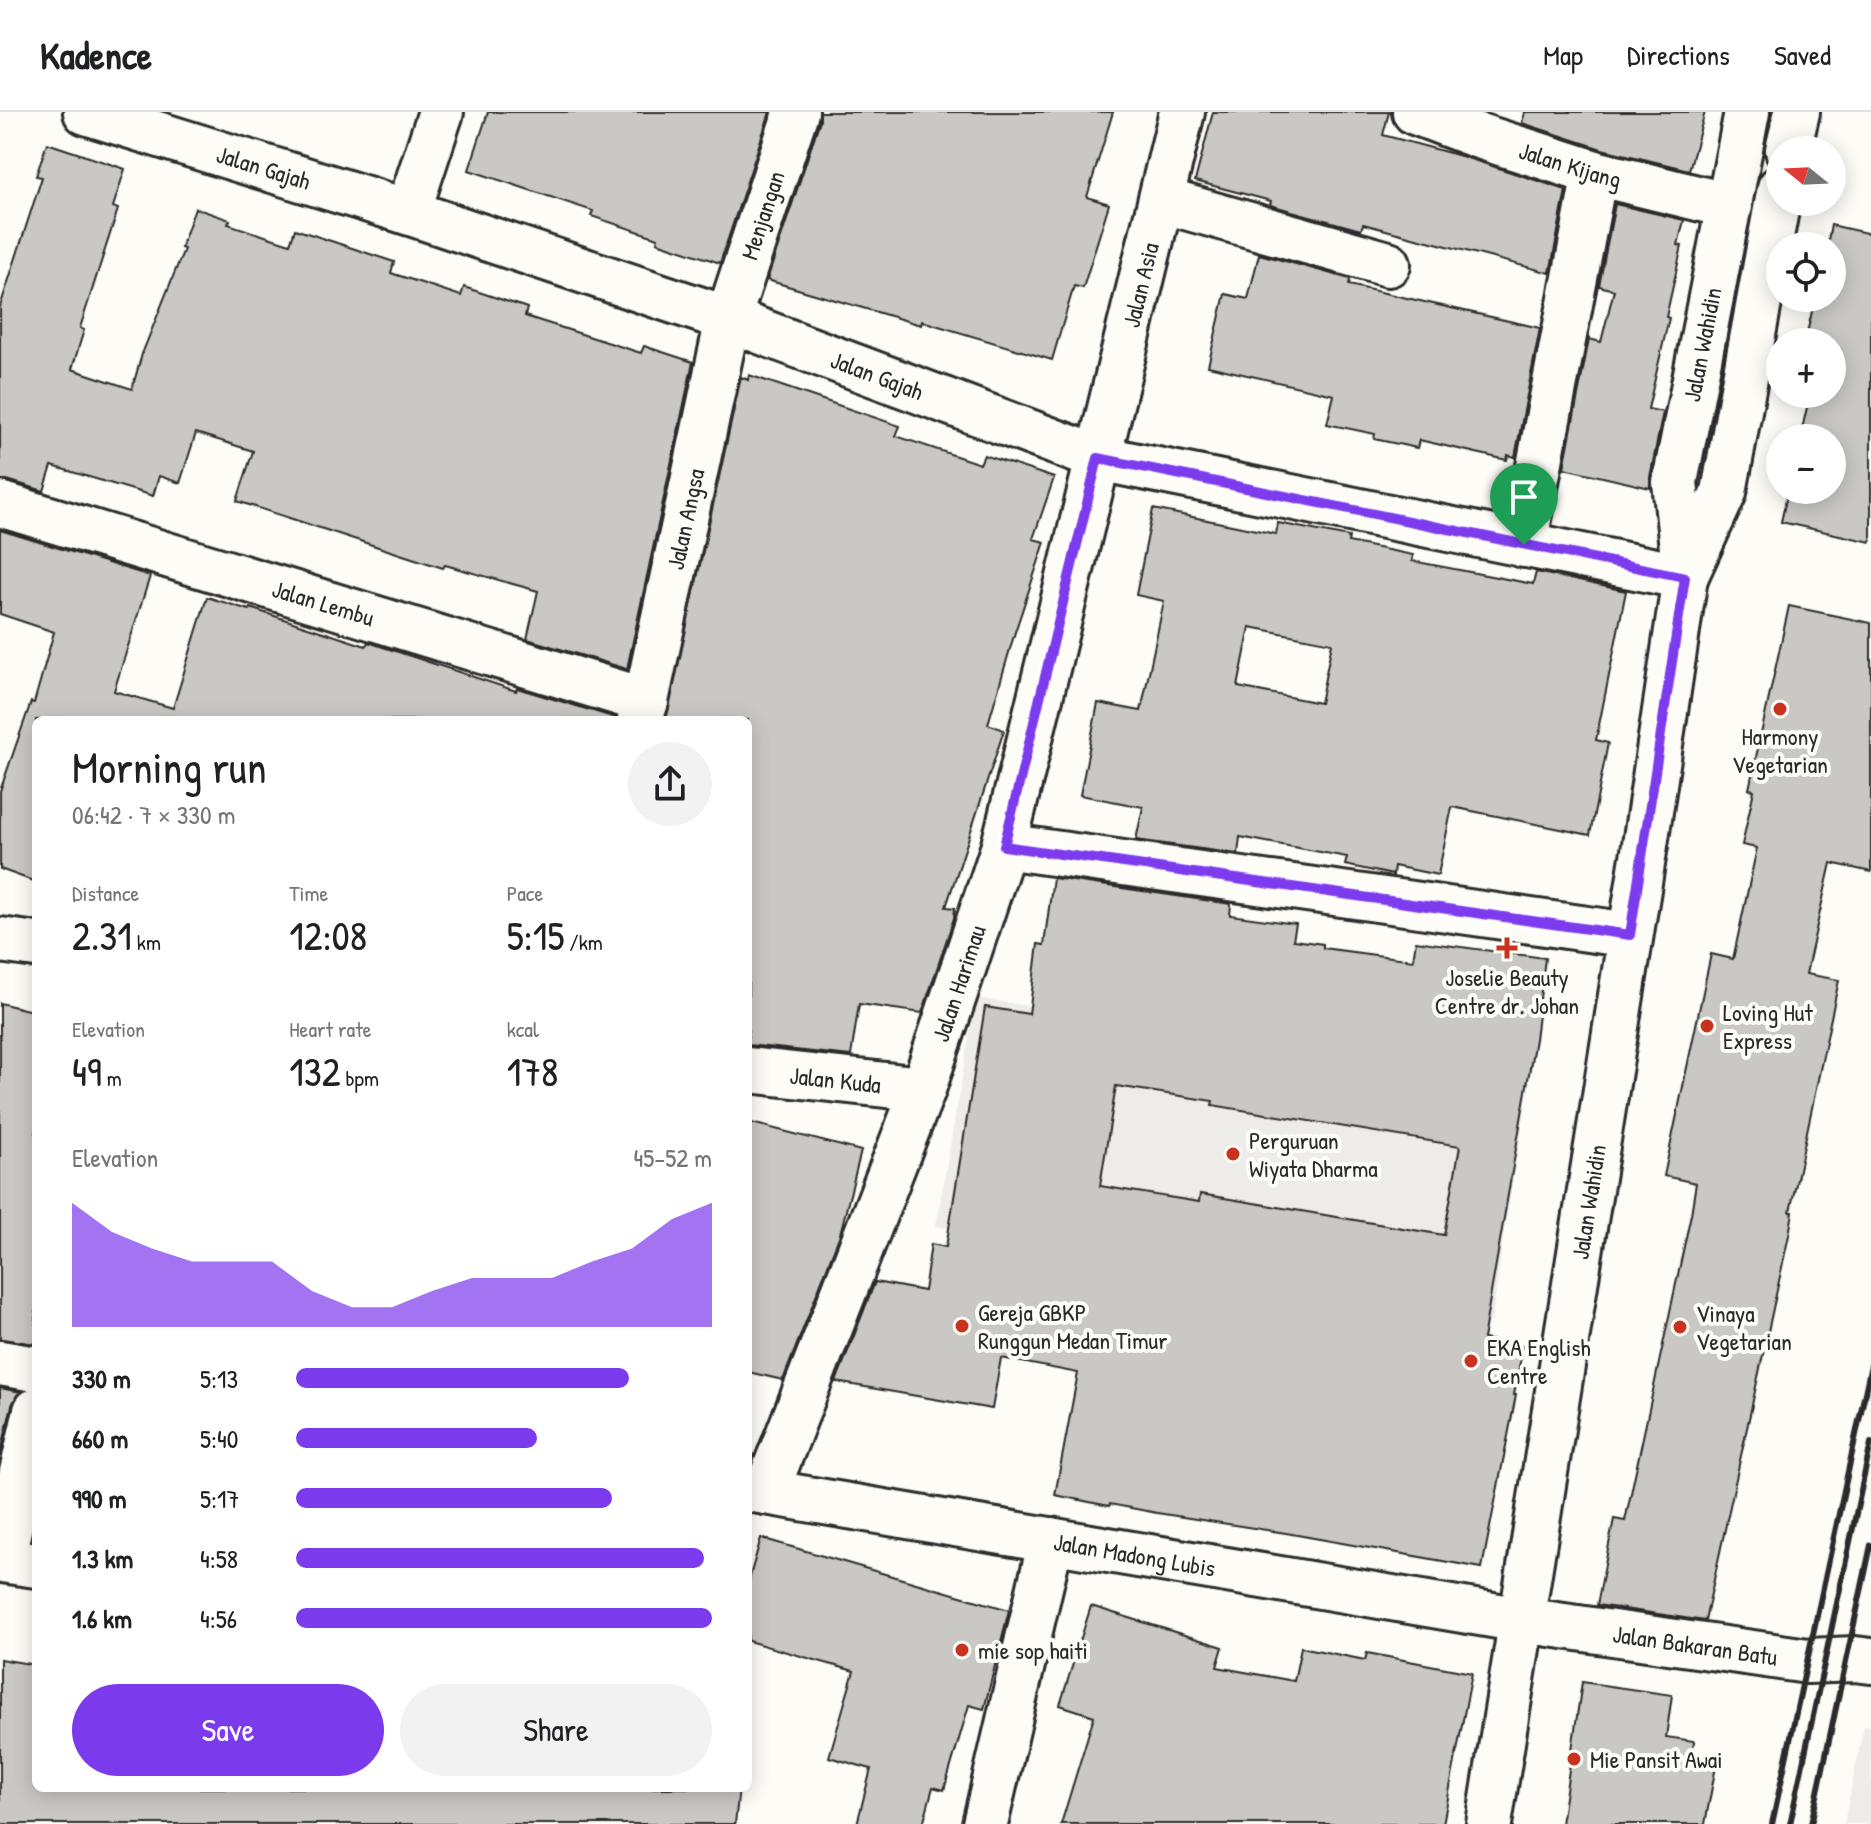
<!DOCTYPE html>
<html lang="en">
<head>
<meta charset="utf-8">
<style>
  :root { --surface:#fff; --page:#f2f2f2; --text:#202124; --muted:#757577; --line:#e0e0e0; --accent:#7c3aed }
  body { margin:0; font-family:"Patrick Hand",sans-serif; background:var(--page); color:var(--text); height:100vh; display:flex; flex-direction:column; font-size:30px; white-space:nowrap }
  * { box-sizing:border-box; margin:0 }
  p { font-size:26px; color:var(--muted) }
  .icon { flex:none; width:44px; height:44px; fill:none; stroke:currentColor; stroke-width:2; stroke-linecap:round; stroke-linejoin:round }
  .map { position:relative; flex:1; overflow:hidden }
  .details { position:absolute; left:32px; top:604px; width:720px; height:1076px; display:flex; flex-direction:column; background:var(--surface); border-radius:12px; box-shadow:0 4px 20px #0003 }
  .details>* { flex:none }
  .needle { width:52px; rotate:288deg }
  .buttons { position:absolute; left:1766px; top:24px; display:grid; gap:16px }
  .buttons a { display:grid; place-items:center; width:80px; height:80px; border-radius:50%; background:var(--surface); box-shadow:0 4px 20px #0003; font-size:40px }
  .pin { position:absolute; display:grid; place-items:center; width:68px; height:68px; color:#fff; margin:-82px -34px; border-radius:50% 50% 50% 0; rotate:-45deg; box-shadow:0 0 8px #0007 }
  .pin .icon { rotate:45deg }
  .round { display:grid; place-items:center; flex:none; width:84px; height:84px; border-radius:42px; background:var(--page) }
  .overview { display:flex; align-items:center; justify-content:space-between; height:136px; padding:0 40px }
  h1 { font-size:44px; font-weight:600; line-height:60px }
  .figures { display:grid; grid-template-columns:repeat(3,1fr); gap:12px; height:136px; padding:8px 40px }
  .figures div { display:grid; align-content:center }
  .figures b { font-size:40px; font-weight:600 }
  .figures small { font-size:22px; font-weight:400 }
  .figures p { font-size:22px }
  .chart { height:224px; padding:16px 40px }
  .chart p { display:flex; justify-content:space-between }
  .chart svg { width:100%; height:144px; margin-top:8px; fill:var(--accent); opacity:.7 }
  .cta { display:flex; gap:16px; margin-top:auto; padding:16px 40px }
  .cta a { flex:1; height:92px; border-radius:48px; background:var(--accent); color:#fff; font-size:32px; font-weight:600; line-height:92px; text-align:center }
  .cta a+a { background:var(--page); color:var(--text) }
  ul { padding:0 40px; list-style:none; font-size:26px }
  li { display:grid; grid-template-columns:128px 96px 1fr; align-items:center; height:60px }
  li i { height:20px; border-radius:10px; background:var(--accent) }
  header { display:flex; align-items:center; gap:48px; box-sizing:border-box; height:112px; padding:0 40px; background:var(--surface); border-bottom:2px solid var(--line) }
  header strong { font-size:38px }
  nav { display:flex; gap:44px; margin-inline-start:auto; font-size:28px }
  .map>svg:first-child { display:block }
  .built { fill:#edece8 }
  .building { fill:#c9c8c4; stroke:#2b2b2b; stroke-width:2; fill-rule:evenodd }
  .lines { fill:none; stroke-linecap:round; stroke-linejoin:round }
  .minor-casing { stroke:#2b2b2b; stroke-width:50 }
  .minor { stroke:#fdfcf7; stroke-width:44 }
  .rail { stroke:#2b2b2b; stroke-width:6 }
  .route-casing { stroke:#fff; stroke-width:16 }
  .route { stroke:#7c3aed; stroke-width:10 }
  .poi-dot { fill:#c8321e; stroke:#fdfcf7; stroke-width:3 }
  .labels { text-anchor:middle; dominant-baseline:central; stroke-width:8; stroke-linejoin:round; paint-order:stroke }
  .street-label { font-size:24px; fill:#2b2b2b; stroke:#fdfcf7 }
  .poi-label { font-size:24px; fill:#2b2b2b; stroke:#fdfcf7; text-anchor:start }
</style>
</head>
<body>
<header>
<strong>Kadence</strong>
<nav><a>Map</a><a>Directions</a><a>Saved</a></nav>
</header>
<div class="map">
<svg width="1871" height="1712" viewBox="0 0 1871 1712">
  <rect width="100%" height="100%" fill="#fdfcf7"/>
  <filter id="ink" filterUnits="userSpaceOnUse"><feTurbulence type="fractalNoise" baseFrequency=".0125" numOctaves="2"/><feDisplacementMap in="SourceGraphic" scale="16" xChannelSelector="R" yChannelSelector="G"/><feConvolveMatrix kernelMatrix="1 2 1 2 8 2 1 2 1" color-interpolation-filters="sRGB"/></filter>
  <g filter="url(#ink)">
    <path class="built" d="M976,886L1530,969L1504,1118L1492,1210L936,1114Z
      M1864,1613L1871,1615V1712H1844Z"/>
    <path class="building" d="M488,0H770L720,151L657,130L658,126L591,104L593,99L469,58Z
      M820,0H1113L1087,85L1109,92L1083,176L1074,174L1052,248L922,209L921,213L767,168L820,8Z
      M1213,0H1389L1383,23L1461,44L1566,78L1550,161L1363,112L1361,118L1270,93L1271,89L1195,69Z
      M1525,0H1705L1689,58L1602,37L1522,11Z
      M47,31L125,57L113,95L118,97L80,216L84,218L72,257L132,277L142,242L184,137L181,136L195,96L230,108L228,112L290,132L295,117L394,150L391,161L461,184L464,175L527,196L525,204L641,241L644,234L693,250L627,557L527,527L538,479L445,453L443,456L237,389L253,339L196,321L180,371L159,364L153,384L52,354L44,379L7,368H0V195L42,65L36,64Z
      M1615,92L1684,108L1678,133L1682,134L1666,205L1669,206L1648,297L1663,300L1650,365V376L1564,356L1589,227L1601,230L1614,178L1599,174Z
      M1831,113L1871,122V430L1781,410L1788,378H1832V326H1800L1810,282H1832V230H1805L1815,186H1832V134H1827Z
      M1259,142L1350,167L1349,173L1540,216L1515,345L1508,343L1507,348L1419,328L1417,336L1374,327L1375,322L1327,312L1334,283L1208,254L1225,182L1248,187Z
      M749,263L900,314L896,324L980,352L984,343L1054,366L1033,427L1045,430L1015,520L988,612L1004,618L946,795L955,796L954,806L922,901L859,892L851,944L748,933V608H666L741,265L748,268Z
      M1153,397L1276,422L1278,411L1349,425L1348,430L1413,443L1412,449L1533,472L1536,460L1626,479L1596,628L1608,631L1590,723L1452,695L1438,763L1394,754L1393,763L1345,753L1347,745L1240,725L1238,742L1136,728L1143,695L1080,683L1098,591L1141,599L1164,489L1136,483ZM1250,515L1332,531L1320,591L1238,575Z
      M0,418L150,464L114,579L173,596L207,485L249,498L250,496L366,534L368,530L516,579L517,576L616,606V608H36V770L0,757V679L31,590L34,591L54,520L0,502Z
      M1789,494L1871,511V760L1831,751L1806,862L1839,868L1790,1100H1793L1789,1123L1705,1509L1597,1493L1614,1407L1625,1409L1691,1102L1696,1071L1664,1064L1711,842L1733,847L1757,736L1742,733L1754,678L1749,677Z
      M1053,766L1231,792L1230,803L1296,812L1293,828L1323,832V836L1413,848L1416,829L1545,846L1535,927L1483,1227L1523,1234L1514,1283H1516L1482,1456L1286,1421L1157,1401L1110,1392L1109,1394L1055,1383L1078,1261L1001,1246L992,1297L836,1270L875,1170L924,1179L931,1132L946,1135L985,895L1029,902L1038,832L1044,833ZM1116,974L1213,989L1212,993L1460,1034L1444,1123L1200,1082L1199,1090L1100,1074Z
      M0,891L36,900V1232L0,1227Z
      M748,1010L861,1039L840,1122L783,1268L748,1260Z
      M0,1276L21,1280L17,1283L12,1293L0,1344Z
      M761,1426L1009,1498L984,1597L969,1593L944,1678L933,1675L923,1712H857L871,1657L829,1645L854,1559L748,1529V1471Z
      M1091,1494L1223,1535L1217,1555L1294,1569L1301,1535L1365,1548L1367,1541L1472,1561L1443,1712H1061L1094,1604L1060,1593Z
      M0,1547L36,1553V1676H739L735,1712H0Z
      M1582,1570L1672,1583L1666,1625L1694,1629L1691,1651L1716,1654L1705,1712H1561Z"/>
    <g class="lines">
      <defs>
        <g id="minor">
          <path id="s1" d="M86,0L408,100L728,207L1098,346L1685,465"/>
          <path id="s2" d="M1415,0L1476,23L1595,61L1730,94"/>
          <path d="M1788,38L1797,0"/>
          <path d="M1161,88L1388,152"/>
          <path d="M408,100L441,0"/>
          <path id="s3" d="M0,392L646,589"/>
          <path d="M1524,433L1595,61"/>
          <path d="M1686,463L1724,380L1780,76"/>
          <path id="s4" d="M640,608L646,589L728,207L796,0"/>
          <path d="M1004,734L1630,823"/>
          <path d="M0,828L36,833"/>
          <path id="s5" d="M748,958L923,977"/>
          <path d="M0,1251L36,1257"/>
          <path d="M36,1299L2,1448L36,1453"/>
          <path id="s6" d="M748,1377L1522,1508L1808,1549L1855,1547L1871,1549"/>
          <path id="s7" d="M766,1380L923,977L1004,734L1182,0"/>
          <path d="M985,1712L1051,1428"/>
          <path id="s8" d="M1489,1712L1645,733L1685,465L1675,370L1747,0"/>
        </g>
      </defs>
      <use href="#minor" class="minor-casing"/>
      <use href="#minor" class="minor"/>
      <path class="rail" d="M1772,1712L1871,1253
        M1790,1712L1871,1331
        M1811,1712L1871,1433"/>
    </g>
  </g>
  <g class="lines" filter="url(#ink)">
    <defs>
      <path id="route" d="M1098,346L1685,465L1630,823L1004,734Z"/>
    </defs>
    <use href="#route" class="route-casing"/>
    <use href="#route" class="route"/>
  </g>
  <g class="poi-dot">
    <circle cx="1780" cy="597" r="8"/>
    <path d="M1503 824h8v8h8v8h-8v8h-8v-8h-8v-8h8z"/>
    <circle cx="1707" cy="914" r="8"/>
    <circle cx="1233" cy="1042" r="8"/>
    <circle cx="962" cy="1214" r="8"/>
    <circle cx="1680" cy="1215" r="8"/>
    <circle cx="1471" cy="1249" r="8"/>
    <circle cx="962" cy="1538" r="8"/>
    <circle cx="1574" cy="1647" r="8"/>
  </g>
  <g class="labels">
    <g class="street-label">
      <text stroke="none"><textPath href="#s2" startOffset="164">Jalan Kijang</textPath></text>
      <text stroke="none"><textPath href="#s1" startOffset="186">Jalan Gajah</textPath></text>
      <text stroke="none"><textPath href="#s4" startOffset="520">Menjangan</textPath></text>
      <text stroke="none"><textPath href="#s7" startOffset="1266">Jalan Asia</textPath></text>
      <text stroke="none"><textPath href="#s8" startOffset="1498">Jalan Wahidin</textPath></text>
      <text stroke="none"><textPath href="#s1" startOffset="834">Jalan Gajah</textPath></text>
      <text stroke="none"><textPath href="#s4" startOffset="206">Jalan Angsa</textPath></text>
      <text stroke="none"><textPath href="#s3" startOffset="338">Jalan Lembu</textPath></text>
      <text stroke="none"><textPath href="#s7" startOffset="544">Jalan Harimau</textPath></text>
      <text stroke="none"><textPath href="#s5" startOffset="88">Jalan Kuda</textPath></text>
      <text stroke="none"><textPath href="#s8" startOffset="630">Jalan Wahidin</textPath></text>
      <text stroke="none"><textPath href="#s6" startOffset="392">Jalan Madong Lubis</textPath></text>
      <text stroke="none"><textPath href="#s6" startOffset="960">Jalan Bakaran Batu</textPath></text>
    </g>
    <g class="poi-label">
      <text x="1780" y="624" text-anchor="middle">Harmony<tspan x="1780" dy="28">Vegetarian</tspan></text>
      <text x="1507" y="865" text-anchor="middle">Joselie Beauty<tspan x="1507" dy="28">Centre dr. Johan</tspan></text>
      <text x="1723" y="900">Loving Hut<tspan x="1723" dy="28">Express</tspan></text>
      <text x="1249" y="1028">Perguruan<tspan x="1249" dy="28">Wiyata Dharma</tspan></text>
      <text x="978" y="1200">Gereja GBKP<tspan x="978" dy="28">Runggun Medan Timur</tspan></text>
      <text x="1696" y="1201">Vinaya<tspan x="1696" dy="28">Vegetarian</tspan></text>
      <text x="1487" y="1235">EKA English<tspan x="1487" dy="28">Centre</tspan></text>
      <text x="978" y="1538">mie sop haiti</text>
      <text x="1590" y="1647">Mie Pansit Awai</text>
    </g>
  </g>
</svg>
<div class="buttons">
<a><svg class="needle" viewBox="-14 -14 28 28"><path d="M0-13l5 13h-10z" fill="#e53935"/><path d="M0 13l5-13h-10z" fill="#757577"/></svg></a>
<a><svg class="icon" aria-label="locate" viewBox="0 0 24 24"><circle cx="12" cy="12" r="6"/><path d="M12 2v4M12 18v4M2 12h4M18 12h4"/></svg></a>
<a>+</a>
<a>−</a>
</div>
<div class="pin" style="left:1524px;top:433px;background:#1e9e55"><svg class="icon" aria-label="arrive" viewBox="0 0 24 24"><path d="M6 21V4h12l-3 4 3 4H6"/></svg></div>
<section class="details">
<div class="overview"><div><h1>Morning run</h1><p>06:42 · 7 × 330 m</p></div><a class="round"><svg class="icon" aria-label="share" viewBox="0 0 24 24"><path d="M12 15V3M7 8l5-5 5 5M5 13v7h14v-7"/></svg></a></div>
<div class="figures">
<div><p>Distance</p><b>2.31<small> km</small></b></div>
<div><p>Time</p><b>12:08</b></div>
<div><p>Pace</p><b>5:15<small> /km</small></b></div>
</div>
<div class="figures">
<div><p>Elevation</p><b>49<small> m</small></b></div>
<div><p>Heart rate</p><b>132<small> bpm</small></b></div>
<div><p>kcal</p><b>178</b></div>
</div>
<div class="chart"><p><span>Elevation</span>45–52 m</p>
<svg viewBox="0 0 160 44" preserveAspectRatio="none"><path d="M0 44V6L10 15L20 20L30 24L40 24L50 24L60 33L70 38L80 38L90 33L100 29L110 29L120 29L130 24L140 20L150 11L160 6V44z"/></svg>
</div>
<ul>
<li><b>330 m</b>5:13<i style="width:80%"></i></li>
<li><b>660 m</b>5:40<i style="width:58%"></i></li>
<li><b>990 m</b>5:17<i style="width:76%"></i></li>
<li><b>1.3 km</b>4:58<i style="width:98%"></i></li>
<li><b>1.6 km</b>4:56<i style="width:100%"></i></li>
</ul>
<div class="cta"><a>Save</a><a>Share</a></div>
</section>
</div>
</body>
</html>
